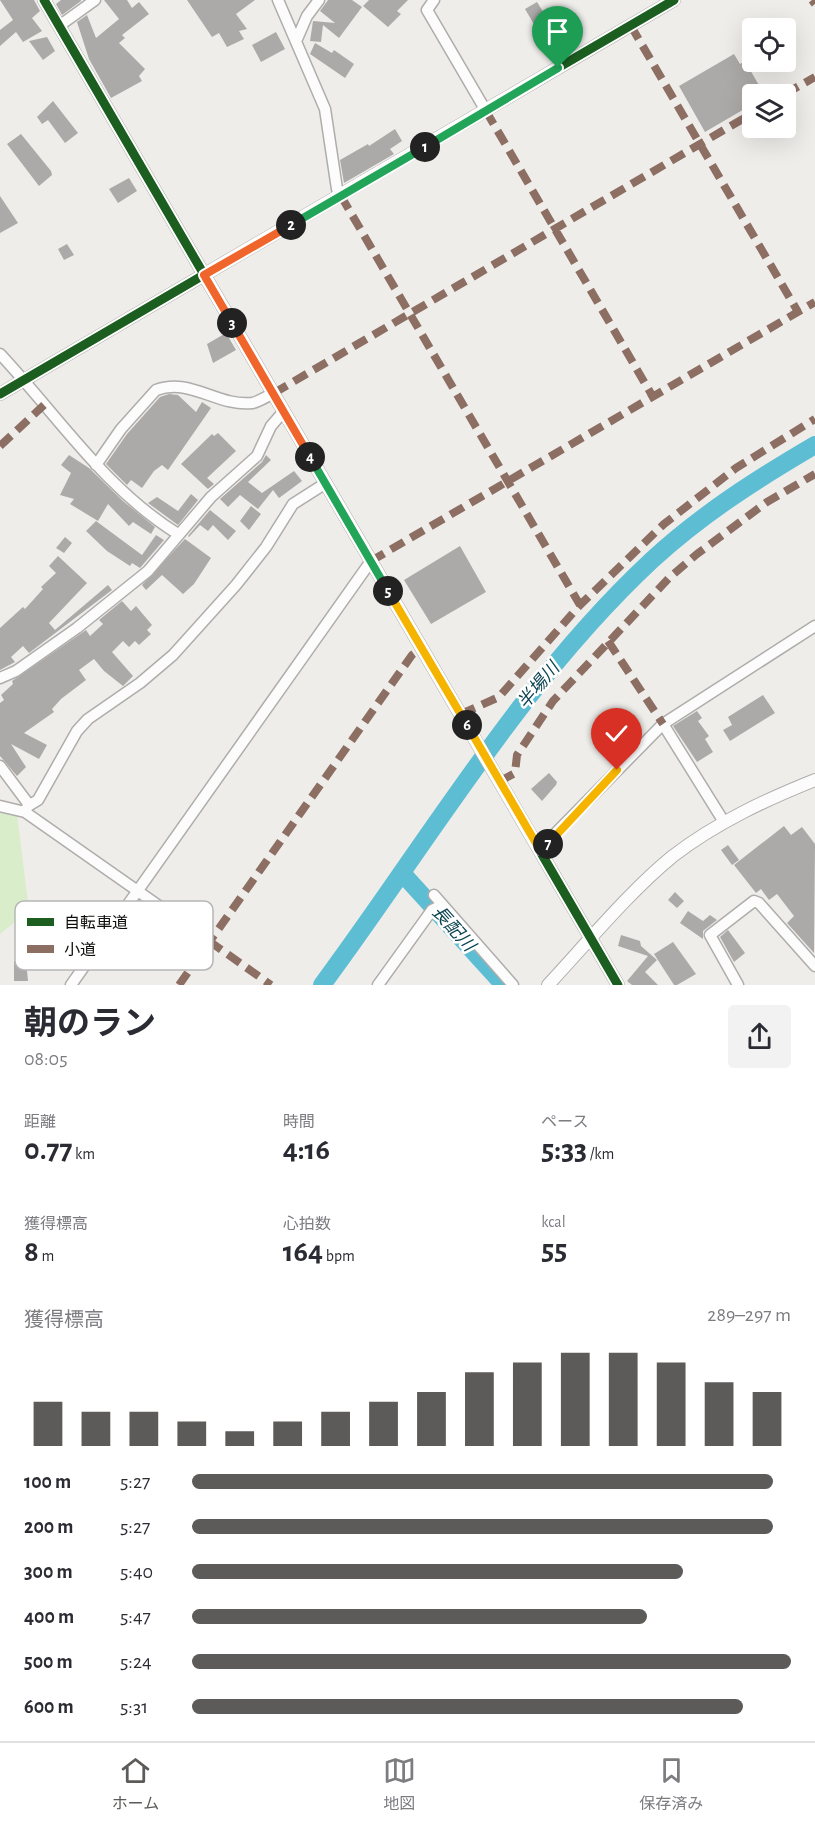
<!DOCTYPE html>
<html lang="ja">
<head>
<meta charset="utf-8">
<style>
  :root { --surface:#fff; --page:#f2f2f3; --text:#2b2b33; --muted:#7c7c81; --line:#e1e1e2; --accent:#5c5b59 }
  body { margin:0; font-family:"Alegreya Sans","Noto Sans JP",sans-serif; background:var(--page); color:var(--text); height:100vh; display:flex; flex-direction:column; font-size:22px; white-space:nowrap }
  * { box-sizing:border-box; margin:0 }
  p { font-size:20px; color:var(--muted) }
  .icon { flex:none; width:33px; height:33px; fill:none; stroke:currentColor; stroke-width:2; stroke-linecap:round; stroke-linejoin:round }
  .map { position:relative; height:985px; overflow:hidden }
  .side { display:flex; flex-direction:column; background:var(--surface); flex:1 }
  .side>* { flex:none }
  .fabs { position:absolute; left:742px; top:18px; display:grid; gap:12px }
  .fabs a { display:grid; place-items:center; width:54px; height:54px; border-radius:6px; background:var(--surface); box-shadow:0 6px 24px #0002; font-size:30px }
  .pin { position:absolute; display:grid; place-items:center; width:51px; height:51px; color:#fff; margin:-62px -26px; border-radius:50% 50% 50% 0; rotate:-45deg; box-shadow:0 0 6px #0007 }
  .pin .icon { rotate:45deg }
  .km { position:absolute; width:30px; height:30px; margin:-15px; border-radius:50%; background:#222; color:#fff; font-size:16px; line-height:30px; text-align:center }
  .round { display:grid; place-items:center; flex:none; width:63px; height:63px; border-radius:6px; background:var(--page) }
  .overview { display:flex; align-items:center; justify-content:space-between; height:102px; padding:0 24px }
  h1 { font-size:33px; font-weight:700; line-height:45px }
  .figures { display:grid; grid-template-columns:repeat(3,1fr); gap:9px; height:102px; padding:6px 24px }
  .figures div { display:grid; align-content:center }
  .figures b { font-size:30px; font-weight:700 }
  .figures small { font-size:16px; font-weight:400 }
  .figures p { font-size:16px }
  .chart { height:168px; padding:12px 24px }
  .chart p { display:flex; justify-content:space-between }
  .chart svg { width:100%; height:108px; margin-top:6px; stroke:var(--accent); stroke-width:6 }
  ul { padding:0 24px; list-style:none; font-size:20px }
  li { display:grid; grid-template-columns:96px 72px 1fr; align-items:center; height:45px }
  li i { height:15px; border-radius:8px; background:var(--accent) }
  .menu { display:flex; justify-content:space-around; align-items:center; height:84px; border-top:2px solid var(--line); background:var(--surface); font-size:16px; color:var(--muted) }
  .menu a { display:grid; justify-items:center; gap:3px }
  .menu .current { color:var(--accent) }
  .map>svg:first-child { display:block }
  .green { fill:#d9edca }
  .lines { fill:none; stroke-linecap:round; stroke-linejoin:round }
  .river { stroke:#5dbed3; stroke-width:18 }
  .building { fill:#acaaa8 }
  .minor-casing { stroke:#afadab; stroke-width:13 }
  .tertiary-casing { stroke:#afadab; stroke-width:14 }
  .minor { stroke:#fdfcfc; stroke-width:10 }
  .tertiary { stroke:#fdfcfc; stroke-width:12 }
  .quiet { stroke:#8d6e63; stroke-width:8; stroke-dasharray:15 8; stroke-linecap:butt }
  .cycleway-casing { stroke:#fff; stroke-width:13 }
  .cycleway { stroke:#1b5e20; stroke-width:9 }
  .split-1-casing { stroke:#fff; stroke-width:12 }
  .split-2-casing { stroke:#fff; stroke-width:12 }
  .split-3-casing { stroke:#fff; stroke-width:12 }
  .split-4-casing { stroke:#fff; stroke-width:12 }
  .split-5-casing { stroke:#fff; stroke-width:12 }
  .split-6-casing { stroke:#fff; stroke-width:12 }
  .split-7-casing { stroke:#fff; stroke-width:12 }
  .split-8-casing { stroke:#fff; stroke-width:12 }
  .split-1 { stroke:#22a559; stroke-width:8 }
  .split-2 { stroke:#22a559; stroke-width:8 }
  .split-3 { stroke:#f0652b; stroke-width:8 }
  .split-4 { stroke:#f0652b; stroke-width:8 }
  .split-5 { stroke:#22a559; stroke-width:8 }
  .split-6 { stroke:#f5b400; stroke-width:8 }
  .split-7 { stroke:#f5b400; stroke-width:8 }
  .split-8 { stroke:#f5b400; stroke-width:8 }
  .labels { text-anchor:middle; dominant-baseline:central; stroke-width:5; stroke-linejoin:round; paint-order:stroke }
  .water-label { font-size:18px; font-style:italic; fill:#0c4451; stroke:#fff }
  .key { fill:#fff; stroke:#b6b6b6; stroke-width:1.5 }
  .key-label { font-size:16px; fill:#0d0d0b }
</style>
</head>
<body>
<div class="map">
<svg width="815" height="985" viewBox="0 0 815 985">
  <rect width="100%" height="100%" fill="#efedea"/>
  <path class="green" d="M0,810L17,814L29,911L0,934Z"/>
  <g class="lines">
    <path class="river" d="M402,873L504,985
      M322,985C428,842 521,682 652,560C702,514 757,479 815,445"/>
  </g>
  <path class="building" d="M0,0H34L40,11L32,18L42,31L23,42L16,32L0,46V30L13,20Z
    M61,0H81V1L62,15L56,4Z
    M104,0H127L132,8L139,2L149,14L122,35L125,38L119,43L145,69L139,76L142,81L111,98L89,59L77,22L87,15L96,38L119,19Z
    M187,0H255L236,14L247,29L239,31L244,39L227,47L219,33L212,37Z
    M328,0H352L362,7L339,38L323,25L321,42L310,41L313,21L335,23L320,11Z
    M369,0H408L397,11L401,14L388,27L363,6Z
    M537,2L547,18L550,16L556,26L551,29L565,54L555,60L525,9Z
    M276,32L285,49L261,62L252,45Z
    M47,37L55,51L43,60L29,41Z
    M315,43L332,53L334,50L354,64L345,78L310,54Z
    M734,54L740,64L745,61L764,94H753V104L705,132L679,86Z
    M53,101L78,133L65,143L48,120L42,124L37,117Z
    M395,129L402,141L390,149L394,154L344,183L340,160L368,144L369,146Z
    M21,134L51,171L52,175L39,186L7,144Z
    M129,178L137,191L118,203L109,189Z
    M0,196L18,223L0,233Z
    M67,244L74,255L64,260L58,249Z
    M226,333L236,350L213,363L207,344Z
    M169,394L178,395L196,412L202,402L211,408L168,470L162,465L154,471L142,488L131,480L127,485L106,464L127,434L160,397Z
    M218,433L236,451L207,478L214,484L208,489L181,464L212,434L214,436Z
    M69,455L89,468L123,501L155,527L151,534L133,522L129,526L108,504L98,521L70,504L74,499L60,495L71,473L61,465Z
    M266,455L271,460L248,482L262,493L294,471L302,481L279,498L273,490L258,509L240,495L228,507L220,499L262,462Z
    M191,494L198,500L178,525L148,503L157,497L178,511Z
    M251,506L261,514L249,530L240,521Z
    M210,510L236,531L228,540L213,525L208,531L200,525L189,537L188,536Z
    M96,521L142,555L156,535L164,540L140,568L132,563L130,566L107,551L86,531Z
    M65,537L72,543L64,553L56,548Z
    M185,539L211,558L194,584L183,594L162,575L146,590L142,585Z
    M460,546L486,592L431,624L404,580Z
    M58,556L87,583L49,623L55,630L108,585L112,590L29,653L23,646L11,657L15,662L0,670V628L23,607L25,609L43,589L41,587L56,573L49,566Z
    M122,601L131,611L136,606L152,625L147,630L151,634L139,645L135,641L129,647L123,641L112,652L133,676L123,686L104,671L94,659L79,670L86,680L61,699L52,709L54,712L24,733L47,745L39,759L11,744L26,767L17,776L0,756V703L4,700L1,695L13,684L12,681L86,630L90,636L103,624L99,620Z
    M763,695L775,713L730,741L723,730L732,725L728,717Z
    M697,711L702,718L698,721L709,736L705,739L713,752L697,762L673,726Z
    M549,773L557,782L556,785L542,801L531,789Z
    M784,826L791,835L802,827L815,844L814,953L787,923L794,916L777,894L769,900L761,889L756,893L734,865Z
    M728,845L739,860L732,865L721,850Z
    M675,892L684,901L677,908L668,900Z
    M688,911L703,921L710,915L717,920L703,931V939L680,923Z
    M728,930L745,953L734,962L720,937Z
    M621,935L640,941L641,946L657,960L645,972L641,968L658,985H632L627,981L648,956L618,946Z
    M673,942L696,974L677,985H674L654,954Z
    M14,961H26L28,981H14Z"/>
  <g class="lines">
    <defs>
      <path id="minor" d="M278,0L325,109L337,189L341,196
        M434,0L427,10L486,111
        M59,26L95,0
        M297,39L307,16L319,0
        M0,354C58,416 105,489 178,534
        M96,465L121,429L156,390C190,377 218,407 252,403C259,402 267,396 274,393
        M0,678L16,671L77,628L148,571L211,497L257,456L271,426L284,411
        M663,724L724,822
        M0,766L27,802L28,806L25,812
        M0,806L25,812L209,941
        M28,806L38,800L77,731L88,719L140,683L173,655L236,585L266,547L293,504L326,483
        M539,850L663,724L815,626
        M434,895L513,985
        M71,985L371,561
        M378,985L432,910L442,905
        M738,985L710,935L754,901L759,903L815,966"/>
      <path id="tertiary" d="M44,0L618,985
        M0,394L674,0
        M548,985C586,944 631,890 673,856C716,823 765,800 815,780"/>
    </defs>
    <use href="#minor" class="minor-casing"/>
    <use href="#tertiary" class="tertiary-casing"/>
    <use href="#minor" class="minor"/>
    <use href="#tertiary" class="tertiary"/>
    <path class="quiet" d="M812,0L815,4
      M631,26L798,312
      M785,94L815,77
      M486,111L653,397
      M341,196L580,605
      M274,393L753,113
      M0,446L44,405
      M371,561L815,302
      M608,641L663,724
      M461,714L499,697L580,605L664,524L736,468L815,419
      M500,781L515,773L517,755L553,701L669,578L697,554L767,502L815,474
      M209,941L271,985
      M179,985L412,655L422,648"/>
    <defs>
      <path id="cycleway" d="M44,0L618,985
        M0,394L674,0"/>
    </defs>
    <use href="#cycleway" class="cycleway-casing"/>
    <use href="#cycleway" class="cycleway"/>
  </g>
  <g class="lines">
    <defs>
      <path id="split-1" d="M425,147L558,68"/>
      <path id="split-2" d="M291,225L425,147"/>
      <path id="split-3" d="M232,323L204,275L291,225"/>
      <path id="split-4" d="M232,323L310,457"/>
      <path id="split-5" d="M310,457L388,591"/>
      <path id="split-6" d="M388,591L467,725"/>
      <path id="split-7" d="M467,725L540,850L548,844"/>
      <path id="split-8" d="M548,844L617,770"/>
    </defs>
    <use href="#split-1" class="split-1-casing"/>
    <use href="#split-2" class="split-2-casing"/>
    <use href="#split-3" class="split-3-casing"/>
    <use href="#split-4" class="split-4-casing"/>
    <use href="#split-5" class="split-5-casing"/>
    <use href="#split-6" class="split-6-casing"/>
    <use href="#split-7" class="split-7-casing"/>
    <use href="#split-8" class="split-8-casing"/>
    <use href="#split-1" class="split-1"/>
    <use href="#split-2" class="split-2"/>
    <use href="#split-3" class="split-3"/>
    <use href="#split-4" class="split-4"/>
    <use href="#split-5" class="split-5"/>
    <use href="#split-6" class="split-6"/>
    <use href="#split-7" class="split-7"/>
    <use href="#split-8" class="split-8"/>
  </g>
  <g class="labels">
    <g class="water-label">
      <text transform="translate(539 686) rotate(-50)">半場川</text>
      <text transform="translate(453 929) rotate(48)">長配川</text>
    </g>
  </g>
  <rect x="15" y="901" width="198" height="69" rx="9" class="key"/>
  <rect x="27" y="918" width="27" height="8" fill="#1b5e20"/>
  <rect x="27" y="945" width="27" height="8" fill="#8d6e63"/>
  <g class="key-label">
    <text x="64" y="928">自転車道</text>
    <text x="64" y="955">小道</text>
  </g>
</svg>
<div class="fabs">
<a><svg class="icon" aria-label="locate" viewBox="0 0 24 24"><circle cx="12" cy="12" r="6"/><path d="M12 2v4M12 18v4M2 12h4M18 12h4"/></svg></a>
<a><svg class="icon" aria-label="layers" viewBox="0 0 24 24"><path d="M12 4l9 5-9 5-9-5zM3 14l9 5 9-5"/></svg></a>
</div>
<div class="pin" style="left:558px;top:68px;background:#1e9e55"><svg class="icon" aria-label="arrive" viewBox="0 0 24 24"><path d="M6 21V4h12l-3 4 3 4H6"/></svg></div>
<div class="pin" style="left:617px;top:770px;background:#d93025"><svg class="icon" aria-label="check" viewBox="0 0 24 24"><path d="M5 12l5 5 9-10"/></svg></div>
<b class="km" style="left:425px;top:147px">1</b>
<b class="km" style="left:291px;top:225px">2</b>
<b class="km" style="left:232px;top:323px">3</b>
<b class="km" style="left:310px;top:457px">4</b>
<b class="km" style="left:388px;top:591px">5</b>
<b class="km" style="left:467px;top:725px">6</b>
<b class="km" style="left:548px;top:844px">7</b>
</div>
<section class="side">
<div class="overview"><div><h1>朝のラン</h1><p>08:05</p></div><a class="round"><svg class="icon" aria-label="share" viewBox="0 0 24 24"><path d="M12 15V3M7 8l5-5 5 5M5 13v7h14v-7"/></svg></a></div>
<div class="figures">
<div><p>距離</p><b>0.77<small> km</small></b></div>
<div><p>時間</p><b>4:16</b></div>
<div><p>ペース</p><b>5:33<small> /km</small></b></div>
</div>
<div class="figures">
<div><p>獲得標高</p><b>8<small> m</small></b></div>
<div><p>心拍数</p><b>164<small> bpm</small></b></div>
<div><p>kcal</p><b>55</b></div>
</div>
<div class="chart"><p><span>獲得標高</span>289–297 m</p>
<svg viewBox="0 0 160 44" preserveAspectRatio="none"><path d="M5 44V26M15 44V30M25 44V30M35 44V34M45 44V38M55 44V34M65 44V30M75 44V26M85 44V22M95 44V14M105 44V10M115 44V6M125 44V6M135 44V10M145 44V18M155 44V22"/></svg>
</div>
<ul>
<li><b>100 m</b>5:27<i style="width:97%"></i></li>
<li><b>200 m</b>5:27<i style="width:97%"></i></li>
<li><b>300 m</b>5:40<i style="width:82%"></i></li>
<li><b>400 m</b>5:47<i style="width:76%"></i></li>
<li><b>500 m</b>5:24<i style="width:100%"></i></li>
<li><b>600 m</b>5:31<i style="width:92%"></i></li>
</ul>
</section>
<nav class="menu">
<a class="current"><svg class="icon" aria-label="home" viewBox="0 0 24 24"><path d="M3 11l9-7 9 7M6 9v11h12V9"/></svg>ホーム</a>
<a><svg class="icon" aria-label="map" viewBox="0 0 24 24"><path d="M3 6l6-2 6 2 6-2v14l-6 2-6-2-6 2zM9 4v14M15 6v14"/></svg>地図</a>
<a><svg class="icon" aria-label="saved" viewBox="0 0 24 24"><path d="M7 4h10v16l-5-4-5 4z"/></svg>保存済み</a>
</nav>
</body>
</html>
